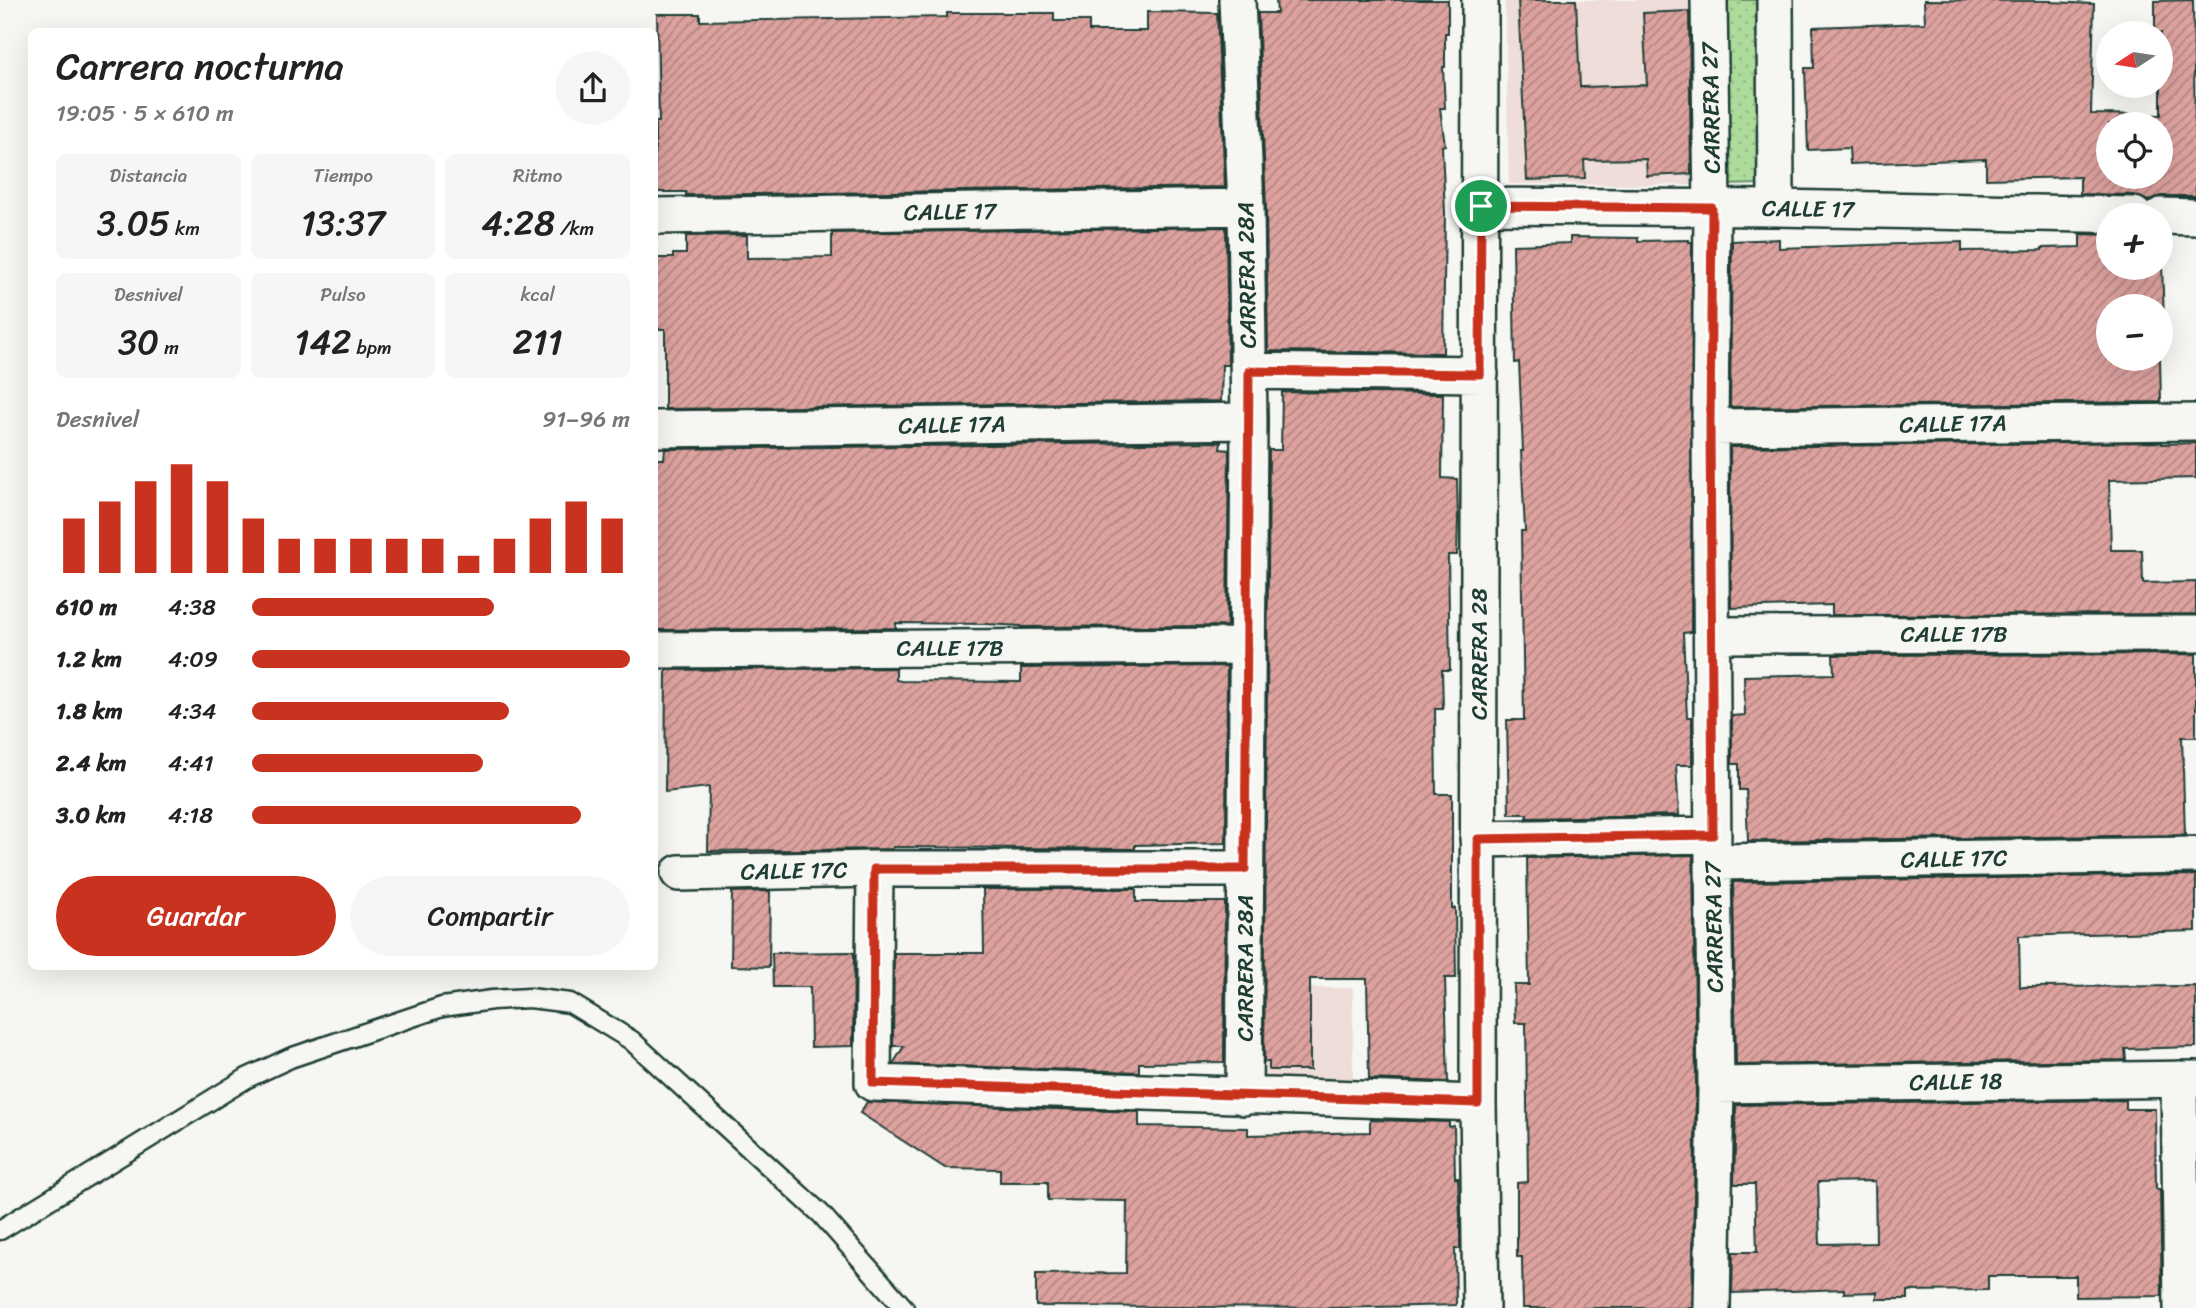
<!DOCTYPE html>
<html lang="es">
<head>
<meta charset="utf-8">
<style>
  :root { --surface:#fff; --page:#f6f6f6; --text:#222; --muted:#767676; --accent:#c8321e }
  body { margin:0; font-family:Sriracha,sans-serif; background:var(--page); color:var(--text); height:100vh; display:flex; flex-direction:column; font-size:26px; white-space:nowrap }
  * { box-sizing:border-box; margin:0 }
  p { font-size:23px; color:var(--muted) }
  .icon { flex:none; width:38px; height:38px; fill:none; stroke:currentColor; stroke-width:2; stroke-linecap:round; stroke-linejoin:round }
  .map { position:relative; flex:1; overflow:hidden }
  .side { position:absolute; left:28px; top:28px; width:630px; height:942px; display:flex; flex-direction:column; background:var(--surface); border-radius:10px; box-shadow:0 7px 28px #0002 }
  .side>* { flex:none }
  .needle { width:46px; rotate:258deg }
  .buttons { position:absolute; left:2096px; top:21px; display:grid; gap:14px }
  .buttons a { display:grid; place-items:center; width:77px; height:77px; border-radius:50%; background:var(--surface); box-shadow:0 7px 28px #0002; font-size:35px }
  .pin { position:absolute; display:grid; place-items:center; width:60px; height:60px; color:#fff; margin:-30px; border:4px solid #fff; border-radius:50%; box-shadow:0 2px 7px #0007 }
  .round { display:grid; place-items:center; flex:none; width:74px; height:74px; border-radius:37px; background:var(--page) }
  .head { display:flex; align-items:center; justify-content:space-between; height:119px; padding:0 28px }
  h1 { font-size:38px; font-weight:600; line-height:52px }
  .metrics { display:grid; grid-template-columns:repeat(3,1fr); gap:10px; height:119px; padding:7px 28px }
  .metrics div { display:grid; align-content:center; border-radius:10px; background:var(--page); text-align:center }
  .metrics b { font-size:35px; font-weight:600 }
  .metrics small { font-size:19px; font-weight:400 }
  .metrics p { font-size:19px }
  .chart { height:196px; padding:14px 28px }
  .chart p { display:flex; justify-content:space-between }
  .chart svg { width:100%; height:126px; margin-top:7px; stroke:var(--accent); stroke-width:6 }
  .action { display:flex; gap:14px; margin-top:auto; padding:14px 28px }
  .action a { flex:1; height:80px; border-radius:42px; background:var(--accent); color:#fff; font-size:28px; font-weight:600; line-height:80px; text-align:center }
  .action a+a { background:var(--page); color:var(--text) }
  ul { padding:0 28px; list-style:none; font-size:23px }
  li { display:grid; grid-template-columns:112px 84px 1fr; align-items:center; height:52px }
  li i { height:18px; border-radius:9px; background:var(--accent) }
  .map>svg:first-child { display:block }
  .built { fill:#eeddd9 }
  .grass { fill:url(#grass-dots); stroke:#668c68; stroke-width:2 }
  .building { fill:url(#building-hatch); stroke:#1f3d34; stroke-width:2; fill-rule:evenodd }
  .lines { fill:none; stroke-linecap:round; stroke-linejoin:round }
  .service-casing { stroke:#1f3d34; stroke-width:23 }
  .minor-casing { stroke:#1f3d34; stroke-width:40 }
  .service { stroke:#f6f6f2; stroke-width:18 }
  .minor { stroke:#f6f6f2; stroke-width:35 }
  .route-casing { stroke:#fff; stroke-width:14 }
  .route { stroke:#c8321e; stroke-width:9 }
  .labels { text-anchor:middle; dominant-baseline:central; stroke-width:5; stroke-linejoin:round; paint-order:stroke }
  .street-label { font-size:23px; fill:#1f3d34; stroke:#f6f6f2 }
</style>
</head>
<body>
<div class="map">
<svg width="2196" height="1308" viewBox="0 0 2196 1308">
  <defs>
    <pattern id="grass-dots" width="8" height="8" patternUnits="userSpaceOnUse" patternTransform="scale(1.75)"><rect width="8" height="8" fill="#acdb9b"/><path d="M2 2h.1M6 6h.1" fill="none" stroke="#94bd86" stroke-width="1.8" stroke-linecap="round"/></pattern>
    <pattern id="building-hatch" width="6" height="6" patternUnits="userSpaceOnUse" patternTransform="scale(1.75)"><rect width="6" height="6" fill="#dda29f"/><path d="M-1 1l2-2M0 6l6-6M5 7l2-2" fill="none" stroke="#b38582"/></pattern>
  </defs>
  <rect width="100%" height="100%" fill="#f6f6f2"/>
  <filter id="ink" filterUnits="userSpaceOnUse"><feTurbulence type="fractalNoise" baseFrequency=".0143" numOctaves="2"/><feDisplacementMap in="SourceGraphic" scale="14" xChannelSelector="R" yChannelSelector="G"/><feConvolveMatrix kernelMatrix="1 2 1 2 8 2 1 2 1" color-interpolation-filters="sRGB"/></filter>
  <g filter="url(#ink)">
    <path class="built" d="M1505,0H1697L1699,185L1509,184Z
      M1260,988H1353V1081L1260,1082Z"/>
    <path class="grass" d="M1723,0H1759L1760,184L1724,185Z"/>
    <path class="building" d="M1276,0H1448V33H1445V67H1443L1445,108H1440L1445,145L1442,146L1445,213L1443,353L1268,351L1266,207L1258,13H1277Z
      M1518,0H1576L1580,87H1582L1647,85L1643,13L1689,11L1691,174L1647,176L1646,159L1584,160L1585,178L1527,180Z
      M1924,0L2051,1V2L2094,4L2091,114L2161,115V33H2155V1L2193,0L2196,196H2161L2148,201L2134,195L2080,194V177L1986,179V159L1850,164L1849,148L1808,150L1805,68H1814L1813,27L1925,23ZM2109,124H2161V177H2109Z
      M1147,12L1217,13L1225,187L686,195V192H655V122H659L657,14H700V21L947,17V13H1054V21H1089V31H1147Z
      M1226,227L1228,365H1222L1221,401L665,409V329H654V258H673V254H686V236L747,235V258L832,257V233Z
      M2080,234L2109,235V268H2161V236L2164,322H2161V306H2109V359H2160L2161,402L1730,407L1732,241L1779,239V248L1962,242V251L2042,250V248L2080,247Z
      M1570,237L1638,238V241L1689,240V242H1692L1691,632L1683,633L1687,717H1692V765H1676L1679,815L1527,818V814H1509L1507,720H1524L1521,531H1525L1521,451H1523L1519,362L1515,363L1513,245L1570,243Z
      M1282,392L1443,394L1442,478L1457,479L1458,519L1457,555H1448L1450,670H1442L1443,709H1435L1436,794H1452V908H1455L1456,978H1445L1448,1082L1369,1079L1367,979H1310V1070H1269V1062H1264L1269,450H1281Z
      M1221,442L1220,449L1229,450L1227,626L1021,627V626L985,624L896,623V628L654,630V459H664L665,449Z
      M2162,442V444L2196,443V478L2109,480L2111,550H2142L2143,583L2196,582V614L1832,615V605L1731,608L1730,447Z
      M2196,654V737H2182L2185,835L1748,841L1746,790H1739V764H1732V716L1745,715L1744,676L1834,674L1833,655Z
      M1227,666L1226,843L1135,845V849L893,847V849L708,851L709,787L665,792L666,670L896,668V680L901,681L1021,682V668Z
      M1693,855L1696,1085L1692,1308H1523L1522,1257H1517V1183L1528,1182L1526,1023H1515L1514,985H1529L1527,858Z
      M2196,875V931L2019,936L2020,987L2196,986V1047L2125,1049L2126,1060L1736,1065L1733,882Z
      M983,889H1136V902H1225L1224,1062L1139,1063V1072L893,1064L904,1046H893L894,953H984Z
      M770,891L769,967L731,966L732,892Z
      M850,952L854,953L853,1046L811,1047L810,987H773L772,953Z
      M2126,1100V1109H2155L2156,1189H2160L2162,1296L2076,1297V1276H1988V1290L1908,1291V1299H1877V1292L1844,1293V1289L1732,1293L1733,1252H1757L1755,1184H1734L1736,1105ZM1875,1181L1876,1243L1820,1244L1818,1182Z
      M867,1102L1139,1112V1126L1248,1128V1135L1370,1132V1120L1449,1122V1127L1454,1126L1455,1178H1458L1460,1216V1249H1455L1456,1305L1331,1308L1036,1306V1274L1126,1273L1127,1201L1048,1200V1182H1000V1169L945,1168L860,1113Z"/>
    <g class="lines">
      <defs>
        <path id="service" d="M0,1230L247,1078L290,1058L442,1007L492,1000L530,998L570,1003L631,1040L821,1214L904,1308"/>
        <path id="minor" d="M1237,0L1246,207L1249,421L1244,1097
          M1480,0L1478,1103L1481,1308
          M1709,0L1712,208L1710,427L1713,862L1716,1085L1712,1308
          M1775,0L1776,208
          M1481,206L1776,208L2134,215
          M654,216L1246,207
          M2161,216L2196,217
          M1249,371L1480,374
          M1710,427L2196,422
          M654,429L1249,421
          M1712,635L2196,634
          M654,650L1246,646
          M1478,839L1713,835
          M1713,862L2196,855
          M875,869L873,1083L1478,1103
          M679,873L875,869H1245
          M2179,1079L2182,1308
          M1716,1085L2196,1079"/>
      </defs>
      <use href="#service" class="service-casing"/>
      <use href="#minor" class="minor-casing"/>
      <use href="#service" class="service"/>
      <use href="#minor" class="minor"/>
    </g>
  </g>
  <g class="lines" filter="url(#ink)">
    <defs>
      <path id="route" d="M1481,206L1712,208L1710,427L1713,835L1478,839V1103L873,1083L874,869H1245L1249,371L1480,374Z"/>
    </defs>
    <use href="#route" class="route-casing"/>
    <use href="#route" class="route"/>
  </g>
  <g class="labels">
    <g class="street-label">
      <text transform="translate(1711 108) rotate(-91)">CARRERA 27</text>
      <text transform="translate(1808 209) rotate(1)">CALLE 17</text>
      <text transform="translate(950 212) rotate(-1)">CALLE 17</text>
      <text transform="translate(1247 275) rotate(-91)">CARRERA 28A</text>
      <text transform="translate(1953 424) rotate(-1)">CALLE 17A</text>
      <text transform="translate(952 425) rotate(-1)">CALLE 17A</text>
      <text x="1954" y="634">CALLE 17B</text>
      <text x="950" y="648">CALLE 17B</text>
      <text transform="translate(1479 654) rotate(-90)">CARRERA 28</text>
      <text transform="translate(1954 859) rotate(-1)">CALLE 17C</text>
      <text transform="translate(794 871) rotate(-1)">CALLE 17C</text>
      <text transform="translate(1714 927) rotate(-91)">CARRERA 27</text>
      <text transform="translate(1245 968) rotate(-90)">CARRERA 28A</text>
      <text transform="translate(1956 1082) rotate(-1)">CALLE 18</text>
    </g>
  </g>
</svg>
<div class="buttons">
<a><svg class="needle" viewBox="-14 -14 28 28"><path d="M0-13l5 13h-10z" fill="#e53935"/><path d="M0 13l5-13h-10z" fill="#767676"/></svg></a>
<a><svg class="icon" aria-label="locate" viewBox="0 0 24 24"><circle cx="12" cy="12" r="6"/><path d="M12 2v4M12 18v4M2 12h4M18 12h4"/></svg></a>
<a>+</a>
<a>−</a>
</div>
<div class="pin" style="left:1481px;top:206px;background:#1e9e55"><svg class="icon" aria-label="arrive" viewBox="0 0 24 24"><path d="M6 21V4h12l-3 4 3 4H6"/></svg></div>
<section class="side">
<div class="head"><div><h1>Carrera nocturna</h1><p>19:05 · 5 × 610 m</p></div><a class="round"><svg class="icon" aria-label="share" viewBox="0 0 24 24"><path d="M12 15V3M7 8l5-5 5 5M5 13v7h14v-7"/></svg></a></div>
<div class="metrics">
<div><p>Distancia</p><b>3.05<small> km</small></b></div>
<div><p>Tiempo</p><b>13:37</b></div>
<div><p>Ritmo</p><b>4:28<small> /km</small></b></div>
</div>
<div class="metrics">
<div><p>Desnivel</p><b>30<small> m</small></b></div>
<div><p>Pulso</p><b>142<small> bpm</small></b></div>
<div><p>kcal</p><b>211</b></div>
</div>
<div class="chart"><p><span>Desnivel</span>91–96 m</p>
<svg viewBox="0 0 160 44" preserveAspectRatio="none"><path d="M5 44V25M15 44V19M25 44V12M35 44V6M45 44V12M55 44V25M65 44V32M75 44V32M85 44V32M95 44V32M105 44V32M115 44V38M125 44V32M135 44V25M145 44V19M155 44V25"/></svg>
</div>
<ul>
<li><b>610 m</b>4:38<i style="width:64%"></i></li>
<li><b>1.2 km</b>4:09<i style="width:100%"></i></li>
<li><b>1.8 km</b>4:34<i style="width:68%"></i></li>
<li><b>2.4 km</b>4:41<i style="width:61%"></i></li>
<li><b>3.0 km</b>4:18<i style="width:87%"></i></li>
</ul>
<div class="action"><a>Guardar</a><a>Compartir</a></div>
</section>
</div>
</body>
</html>
